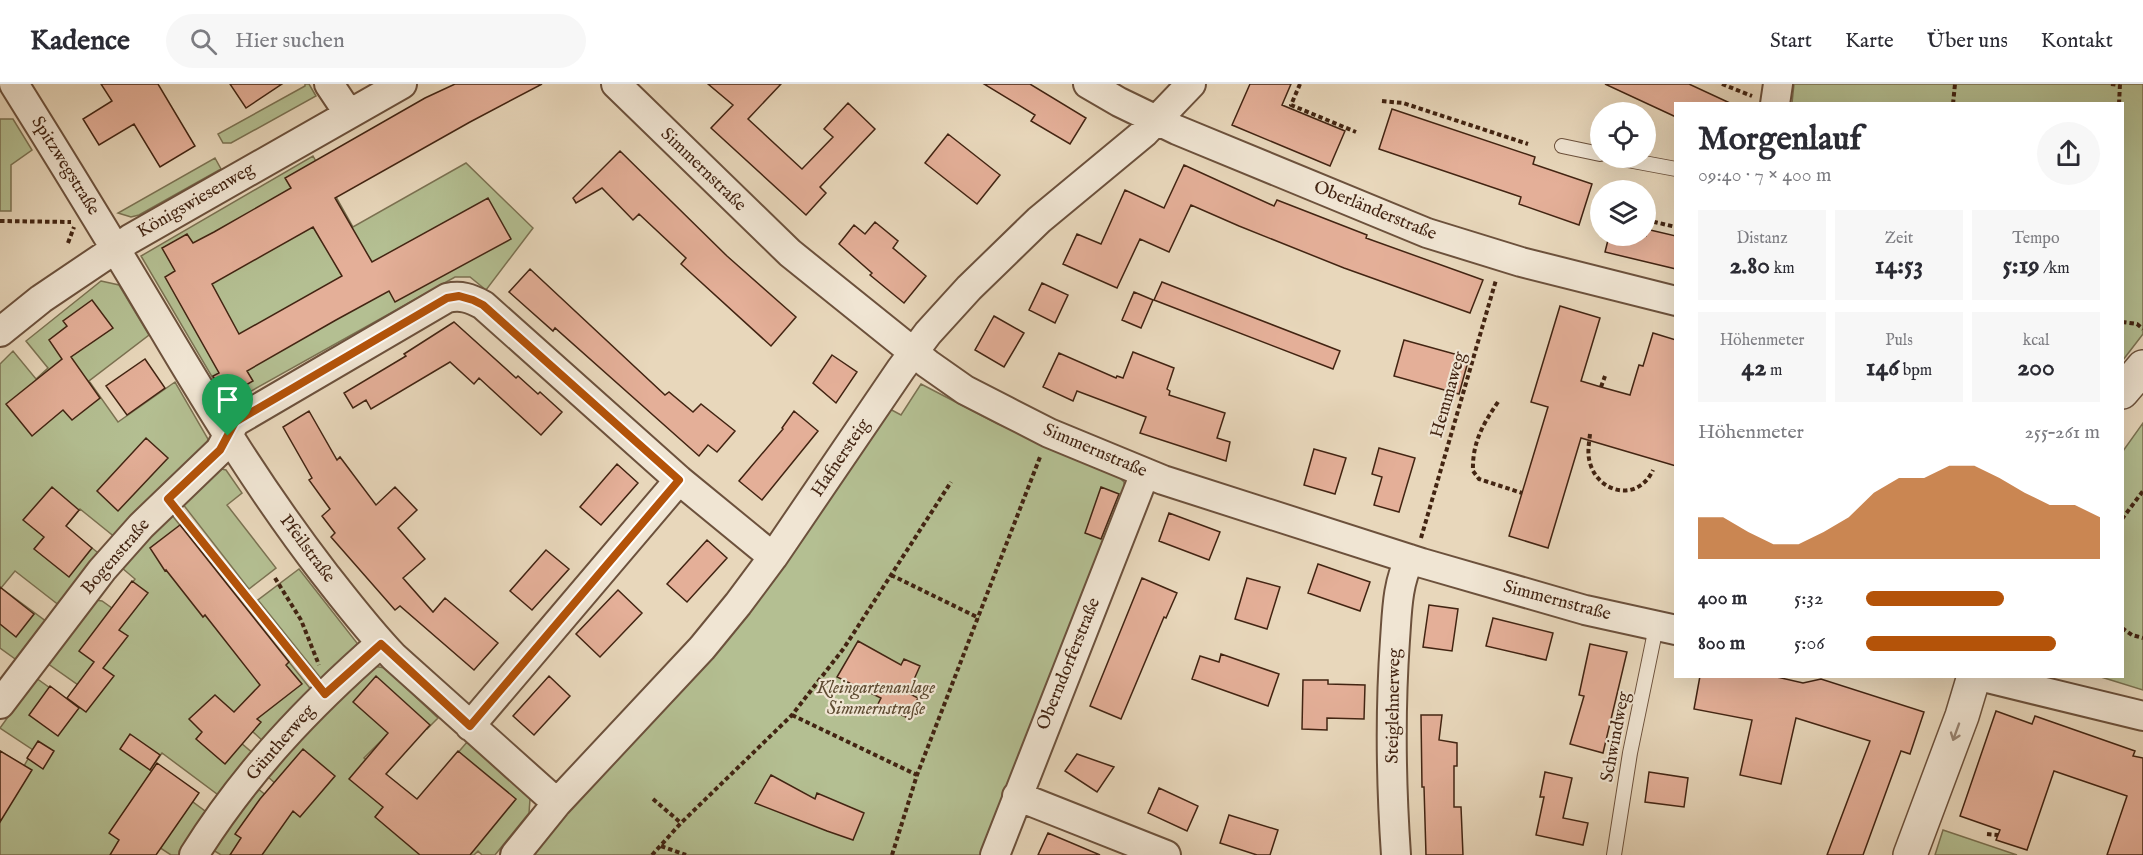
<!DOCTYPE html>
<html lang="de">
<head>
<meta charset="utf-8">
<style>
  :root { --surface:#fff; --page:#f7f7f7; --text:#2b2b33; --muted:#7c7c81; --line:#e1e1e2; --accent:#b45309 }
  body { margin:0; font-family:"IM FELL English",serif; background:var(--page); color:var(--text); height:100vh; display:flex; flex-direction:column; font-size:22px; white-space:nowrap }
  * { box-sizing:border-box; margin:0 }
  p { font-size:20px; color:var(--muted) }
  .icon { flex:none; width:33px; height:33px; fill:none; stroke:currentColor; stroke-width:2; stroke-linecap:round; stroke-linejoin:round }
  .map { position:relative; flex:1; overflow:hidden }
  .drawer { position:absolute; left:1674px; top:18px; width:450px; height:576px; display:flex; flex-direction:column; background:var(--surface); border-radius:0px; box-shadow:0 6px 24px #0002 }
  .drawer>* { flex:none }
  .fabs { position:absolute; left:1590px; top:18px; display:grid; gap:12px }
  .fabs a { display:grid; place-items:center; width:66px; height:66px; border-radius:50%; background:var(--surface); box-shadow:0 6px 24px #0002; font-size:30px }
  .pin { position:absolute; display:grid; place-items:center; width:51px; height:51px; color:#fff; margin:-62px -26px; border-radius:50% 50% 50% 0; rotate:-45deg; box-shadow:0 0 6px #0007 }
  .pin .icon { rotate:45deg }
  .round { display:grid; place-items:center; flex:none; width:63px; height:63px; border-radius:32px; background:var(--page) }
  .overview { display:flex; align-items:center; justify-content:space-between; height:102px; padding:0 24px }
  h1 { font-size:33px; font-weight:800; line-height:45px }
  .figures { display:grid; grid-template-columns:repeat(3,1fr); gap:9px; height:102px; padding:6px 24px }
  .figures div { display:grid; align-content:center; border-radius:0px; background:var(--page); text-align:center }
  .figures b { font-size:26px; font-weight:800 }
  .figures small { font-size:16px; font-weight:400 }
  .figures p { font-size:16px }
  .chart { height:168px; padding:12px 24px }
  .chart p { display:flex; justify-content:space-between }
  .chart svg { width:100%; height:108px; margin-top:6px; fill:var(--accent); opacity:.7 }
  ul { padding:0 24px; list-style:none; font-size:20px }
  li { display:grid; grid-template-columns:96px 72px 1fr; align-items:center; height:45px }
  li i { height:15px; border-radius:8px; background:var(--accent) }
  header { display:flex; align-items:center; gap:36px; box-sizing:border-box; height:84px; padding:0 30px; background:var(--surface); border-bottom:2px solid var(--line) }
  header strong { font-size:28px }
  nav { display:flex; gap:33px; margin-inline-start:auto; font-size:21px }
  .search { width:420px; height:54px; background:var(--page); display:flex; align-items:center; gap:15px; box-sizing:border-box; padding:0 21px; border-radius:33px; color:var(--muted); font-size:22px }
  .map>svg:first-child { display:block }
  .green { fill:#b4bf92; stroke:#7b7252; stroke-width:1.5 }
  .building { fill:#e4af98; stroke:#422412; stroke-width:1.5; fill-rule:evenodd }
  .lines { fill:none; stroke-linecap:round; stroke-linejoin:round }
  .service-casing { stroke:#6c513c; stroke-width:16 }
  .minor-casing { stroke:#6c513c; stroke-width:32 }
  .tertiary-casing { stroke:#6c513c; stroke-width:36 }
  .path { stroke:#422412; stroke-width:4; stroke-dasharray:4.5 3; stroke-linecap:butt }
  .service { stroke:#f0e5d3; stroke-width:14 }
  .minor { stroke:#f0e5d3; stroke-width:28 }
  .tertiary { stroke:#f0e5d3; stroke-width:33 }
  .oneway { stroke:#998472 }
  .route-casing { stroke:#fff; stroke-width:12 }
  .route { stroke:#b45309; stroke-width:8 }
  .labels { text-anchor:middle; dominant-baseline:central; stroke-width:4.5; stroke-linejoin:round; paint-order:stroke }
  .street-label { font-size:18px; fill:#422412; stroke:#f0e5d3 }
  .park-label { font-size:18px; font-style:italic; fill:#5e4b32; stroke:#f0e5d3 }
</style>
</head>
<body>
<header>
<strong>Kadence</strong>
<div class="search"><svg class="icon" aria-label="search" viewBox="0 0 24 24"><circle cx="10" cy="10" r="6"/><path d="M15 15l6 6"/></svg>Hier suchen</div>
<nav><a>Start</a><a>Karte</a><a>Über uns</a><a>Kontakt</a></nav>
</header>
<div class="map">
<svg width="2143" height="771" viewBox="0 0 2143 771">
  <rect width="100%" height="100%" fill="#e8d7bb"/>
  <filter id="stains"><feTurbulence type="fractalNoise" baseFrequency=".00333" numOctaves="4"/><feColorMatrix values="0 0 0 0 .2 0 0 0 0 .09 0 0 0 0 .02 0 0 0 .5 -.17"/></filter>
  <radialGradient id="worn" r=".72"><stop offset=".6" stop-color="#630" stop-opacity="0"/><stop offset="1" stop-color="#630" stop-opacity=".3"/></radialGradient>
  <path class="green" d="M305,0H309L316,12L231,59H223L218,50L305,2Z
    M1794,0H2143V250L2123,276L2122,20L1792,19Z
    M0,35H13L32,66L11,81V127H0Z
    M313,72L353,143L466,79L533,144L486,206L470,193H455L228,320L141,172Z
    M215,74L221,85L139,131L131,133L118,129Z
    M101,197L119,201L149,251L89,297L118,338L175,298L208,355L206,363L116,454L80,425L65,443L101,471L60,522L15,487L1,504L47,538L18,577L0,564V280L13,267L36,295L48,284L26,257Z
    M921,300L998,340L1119,393L1124,398L1125,407L983,771H528L888,324L901,331Z
    M2143,339V606L2101,593L2122,592L2123,367Z
    M217,384L226,386L242,409L227,421L276,484L249,505L182,419Z
    M171,430L313,608L265,659L226,623L214,636L255,671L221,713L162,669L150,686L209,730L180,771H171L136,748L122,771H0V667L24,682L33,666L0,644L36,594L67,616L78,601L47,579L96,516L102,517L112,524L135,495L122,484Z
    M299,485L357,559L358,563L323,597L258,516Z
    M373,582L385,584L438,634L427,645L387,651L364,674L434,731L456,671L467,658L530,715L529,729L495,771H482L478,767L474,771H221L213,766L257,704L277,720L286,709L267,692L286,669Z
    M1943,746L2017,771H1935Z"/>
  <path class="building" d="M101,0H158L195,62L160,83L134,40L99,61L83,35L112,17Z
    M230,0H282L246,24Z
    M455,0H542L470,38L335,114L372,178L488,114L511,155L395,218L389,207L336,236L247,287L253,297L225,313L213,292L219,289L165,193L175,187L162,164L187,150L193,159L214,148L291,104L285,94L425,14ZM313,143L342,192L239,250L212,200Z
    M708,0H781L748,35L802,85L833,53L824,45L848,19L875,45L820,103L826,109L806,131L711,44L733,21Z
    M984,0H1030L1086,34L1070,60L1031,37L1035,31Z
    M1250,0H1291L1282,21L1345,47L1330,82L1232,41Z
    M1605,0H1689L1732,20H1676V33Z
    M1392,25L1535,73L1533,80L1592,100L1579,141L1519,120L1521,113L1379,65Z
    M948,50L1000,91L977,120L925,79Z
    M620,67L727,172L796,233L771,262L681,180L686,174L639,130L633,136L602,104L576,119L573,114Z
    M1184,81L1274,122L1277,116L1367,151L1366,154L1483,196L1470,229L1344,184L1239,142L1191,121L1169,168L1140,155L1117,204L1063,180L1077,150L1101,160L1125,106L1164,124Z
    M875,138L898,157L893,164L926,192L904,219L870,191L872,189L839,160L854,141L865,150Z
    M1646,145L1676,152V185L1605,168L1609,152H1646Z
    M530,185L665,311L669,308L693,328L701,320L735,347L717,368L708,361L699,372L555,244L553,247L509,208Z
    M1162,198L1340,267L1333,285L1154,216Z
    M1042,199L1068,211L1055,239L1029,226Z
    M1134,208L1153,216L1141,244L1122,236Z
    M92,216L113,244L71,273L100,314L72,336L63,326L32,352L6,320L62,275L49,256L67,242L63,237Z
    M1560,222L1600,234L1581,297L1601,303L1630,311L1639,281L1643,282L1653,249L1676,256V382L1581,354L1548,464L1509,452L1548,323L1531,318Z
    M994,232L1024,249L1004,283L975,266Z
    M454,238L516,294L518,292L538,310L540,308L562,328L541,351L479,294L474,300L450,278L371,325L366,316L353,324L344,309L406,272L404,270Z
    M1404,256L1469,274L1459,310L1394,292Z
    M1133,268L1174,284L1167,305L1170,307L1169,311L1225,329L1217,354L1230,358L1226,377L1140,349L1146,333L1077,307L1073,317L1043,303L1059,269L1116,294L1117,292L1123,294Z
    M832,271L857,288L836,319L813,299Z
    M145,275L165,304L127,331L106,302Z
    M309,327L337,376L340,373L376,421L395,403L417,426L398,444L425,475L403,494L433,528L445,514L498,559L474,586L400,522L395,526L331,453L335,449L322,432L330,425L309,396L312,394L283,343Z
    M794,327L818,347L762,416L739,397L783,345L782,344Z
    M146,354L168,374L118,427L97,407Z
    M1379,364L1415,374L1399,428L1374,421L1382,393L1372,390Z
    M1314,365L1346,374L1335,410L1304,401Z
    M617,380L638,399L601,441L580,423Z
    M52,403L79,426L66,442L92,464L69,493L34,465L44,453L23,436Z
    M1101,403L1119,410L1101,455L1085,449Z
    M1169,429L1220,448L1209,476L1159,457Z
    M180,441L289,578L286,581L302,600L257,635L261,638L225,680L196,655L202,648L189,635L215,611L234,628L260,601L205,531L203,533L166,486L165,487L150,464Z
    M707,456L727,474L687,518L667,500Z
    M546,466L569,485L532,526L510,507Z
    M1318,480L1370,498L1360,527L1308,509Z
    M1142,494L1177,509L1166,534L1164,533L1121,635L1090,622Z
    M1247,494L1280,503L1267,545L1235,535Z
    M132,497L148,509L119,546L128,552L103,584L114,592L86,628L67,614L94,578L79,567Z
    M0,503L34,530L16,553L0,540Z
    M618,506L642,529L600,573L576,550Z
    M1429,521L1458,525L1452,567L1423,563Z
    M1493,534L1553,549L1546,576L1486,562Z
    M858,557L901,581L904,575L920,582L908,609L918,614L908,634L878,620L881,614L837,593Z
    M1590,560L1627,568L1603,669L1570,660L1584,612L1579,611Z
    M1221,570L1279,590L1268,622L1192,595L1200,572L1219,578Z
    M376,592L430,641L386,690L417,715L458,667L516,715L470,771H420L375,733L383,723L349,695L388,649L353,618Z
    M549,592L570,612L534,651L513,632Z
    M1700,592H1772L1803,599L1821,595L1924,628L1910,670L1901,667L1863,771H1827L1870,657L1796,634L1781,700L1740,691L1752,636L1694,625Z
    M1303,596H1328V600L1365,601L1364,635L1327,634V646L1302,645Z
    M50,602L79,624L58,652L29,631Z
    M1996,627L2032,640L2035,632L2135,667L2133,672L2143,674V771H2107L2127,712L2054,687L2027,766L1996,756L2000,746L1960,732Z
    M1421,631H1442L1439,656L1457,659V682H1454V723H1461L1463,771H1426L1424,703H1422Z
    M130,650L160,671L150,686L120,665Z
    M38,657L54,667L43,685L27,674Z
    M303,665L335,692L300,733L293,727L262,771H230L241,754L235,750L260,715Z
    M0,667L32,686L0,738Z
    M1077,670L1114,683L1097,708L1065,687Z
    M157,679L199,709L156,771H110L119,756L109,749Z
    M1545,688L1572,694L1563,734L1588,739L1583,761L1536,751L1544,713H1540Z
    M1649,688L1688,694L1684,723L1645,718Z
    M771,691L815,715L817,709L864,729L853,756L827,747L755,719Z
    M1159,704L1198,722L1187,747L1148,729Z
    M1229,731L1278,746L1270,771H1257L1220,759Z
    M1048,749L1100,771H1038Z"/>
  <g class="lines">
    <defs>
      <path id="service" d="M1562,62L1600,70
        M1617,74L1676,85
        M1614,771L1630,669L1656,543"/>
      <path id="minor" d="M14,0C64,80 113,160 161,241C212,327 263,410 324,489C346,517 368,546 394,573L557,719
        M329,0L349,30
        M616,0L790,169L928,280L965,306L1006,327L1049,349L1163,396L1422,479L1585,526L1676,546
        M1088,0L1119,18L1177,46L1427,149L1521,178L1676,217
        M1775,20L1778,0
        M0,248L41,215L130,155L402,0
        M1979,592L2143,632
        M0,620L102,486L141,442L220,366L235,338L447,214C461,211 470,214 483,221L679,396L773,473
        M470,642L679,396
        M1017,712L1166,771
        M194,771C245,689 309,622 381,559
        M515,771L557,719L702,564L738,520L773,473L901,285L928,249L969,204L1039,136L1144,49L1191,0
        M995,771L1145,389
        M1396,771C1391,699 1390,627 1395,556C1397,529 1397,499 1410,475"/>
      <path id="tertiary" d="M2122,308L2143,283
        M1910,771L1962,632L1974,592"/>
    </defs>
    <use href="#service" class="service-casing"/>
    <use href="#minor" class="minor-casing"/>
    <use href="#tertiary" class="tertiary-casing"/>
    <path class="path" d="M1300,0L1291,21L1356,48
      M1722,0L1752,12
      M2111,0L2120,1
      M1382,17L1403,19L1528,60
      M1953,20L1955,0
      M2119,20L2120,0
      M1646,136L1676,143
      M0,137L71,138
      M68,159L74,143
      M2122,238L2137,240L2143,245
      M1601,303L1605,292
      M1498,318C1483,340 1472,359 1473,387L1479,395L1522,409
      M1590,350C1589,360 1587,369 1590,379C1598,409 1638,419 1653,386
      M184,434L310,592
      M2122,435L2143,407
      M1421,454L1496,196
      M891,491L979,534
      M275,494L301,536L319,581
      M2122,544L2132,551L2143,554
      M792,631L917,691
      M653,715L681,739
      M1987,750L1998,751
      M661,762L686,771
      M652,771L681,739L792,631L844,564L951,398
      M892,771L917,691L1040,373"/>
    <use href="#service" class="service"/>
    <use href="#minor" class="minor"/>
    <use href="#tertiary" class="tertiary"/>
  </g>
  <defs><path id="oneway-shaft" d="M-6 0H5M1.5-3L5.5 0L1.5 3" fill="none" stroke-width="1.6" stroke-linecap="round" stroke-linejoin="round" transform="scale(1.5)"/></defs>
  <use class="oneway" href="#oneway-shaft" transform="translate(1956 648) rotate(110)"/>
  <g class="lines">
    <defs>
      <path id="route" d="M459,212L473,216L483,221L679,396L470,642L381,560L325,610L168,415L220,366L235,338L447,214Z"/>
    </defs>
    <use href="#route" class="route-casing"/>
    <use href="#route" class="route"/>
  </g>
  <g class="labels">
    <g class="street-label">
      <text transform="translate(65 82) rotate(58)">Spitzwegstraße</text>
      <text transform="translate(703 86) rotate(44)">Simmernstraße</text>
      <text transform="translate(196 117) rotate(-30)">Königswiesenweg</text>
      <text transform="translate(1375 127) rotate(22)">Oberländerstraße</text>
      <text transform="translate(1449 311) rotate(-74)">Hemmaweg</text>
      <text transform="translate(1095 367) rotate(23)">Simmernstraße</text>
      <text transform="translate(841 374) rotate(-56)">Hafnersteig</text>
      <text transform="translate(307 465) rotate(53)">Pfeilstraße</text>
      <text transform="translate(116 473) rotate(-49)">Bogenstraße</text>
      <text transform="translate(1557 517) rotate(15)">Simmernstraße</text>
      <text transform="translate(1069 580) rotate(-68)">Oberndorferstraße</text>
      <text transform="translate(1394 622) rotate(-89)">Steiglehnerweg</text>
      <text transform="translate(1616 653) rotate(-79)">Schwindweg</text>
      <text transform="translate(281 659) rotate(-49)">Güntherweg</text>
    </g>
    <g class="park-label">
      <text x="876" y="604">Kleingartenanlage<tspan x="876" dy="21">Simmernstraße</tspan></text>
    </g>
  </g>
  <rect width="100%" height="100%" filter="url(#stains)"/>
  <rect width="100%" height="100%" fill="url(#worn)"/>
</svg>
<div class="fabs">
<a><svg class="icon" aria-label="locate" viewBox="0 0 24 24"><circle cx="12" cy="12" r="6"/><path d="M12 2v4M12 18v4M2 12h4M18 12h4"/></svg></a>
<a><svg class="icon" aria-label="layers" viewBox="0 0 24 24"><path d="M12 4l9 5-9 5-9-5zM3 14l9 5 9-5"/></svg></a>
</div>
<div class="pin" style="left:228px;top:352px;background:#1e9e55"><svg class="icon" aria-label="arrive" viewBox="0 0 24 24"><path d="M6 21V4h12l-3 4 3 4H6"/></svg></div>
<section class="drawer">
<div class="overview"><div><h1>Morgenlauf</h1><p>09:40 · 7 × 400 m</p></div><a class="round"><svg class="icon" aria-label="share" viewBox="0 0 24 24"><path d="M12 15V3M7 8l5-5 5 5M5 13v7h14v-7"/></svg></a></div>
<div class="figures">
<div><p>Distanz</p><b>2.80<small> km</small></b></div>
<div><p>Zeit</p><b>14:53</b></div>
<div><p>Tempo</p><b>5:19<small> /km</small></b></div>
</div>
<div class="figures">
<div><p>Höhenmeter</p><b>42<small> m</small></b></div>
<div><p>Puls</p><b>146<small> bpm</small></b></div>
<div><p>kcal</p><b>200</b></div>
</div>
<div class="chart"><p><span>Höhenmeter</span>255–261 m</p>
<svg viewBox="0 0 160 44" preserveAspectRatio="none"><path d="M0 44V27L10 27L20 33L30 38L40 38L50 33L60 27L70 17L80 11L90 11L100 6L110 6L120 11L130 17L140 22L150 22L160 27V44z"/></svg>
</div>
<ul>
<li><b>400 m</b>5:32<i style="width:59%"></i></li>
<li><b>800 m</b>5:06<i style="width:81%"></i></li>
</ul>
</section>
</div>
</body>
</html>
